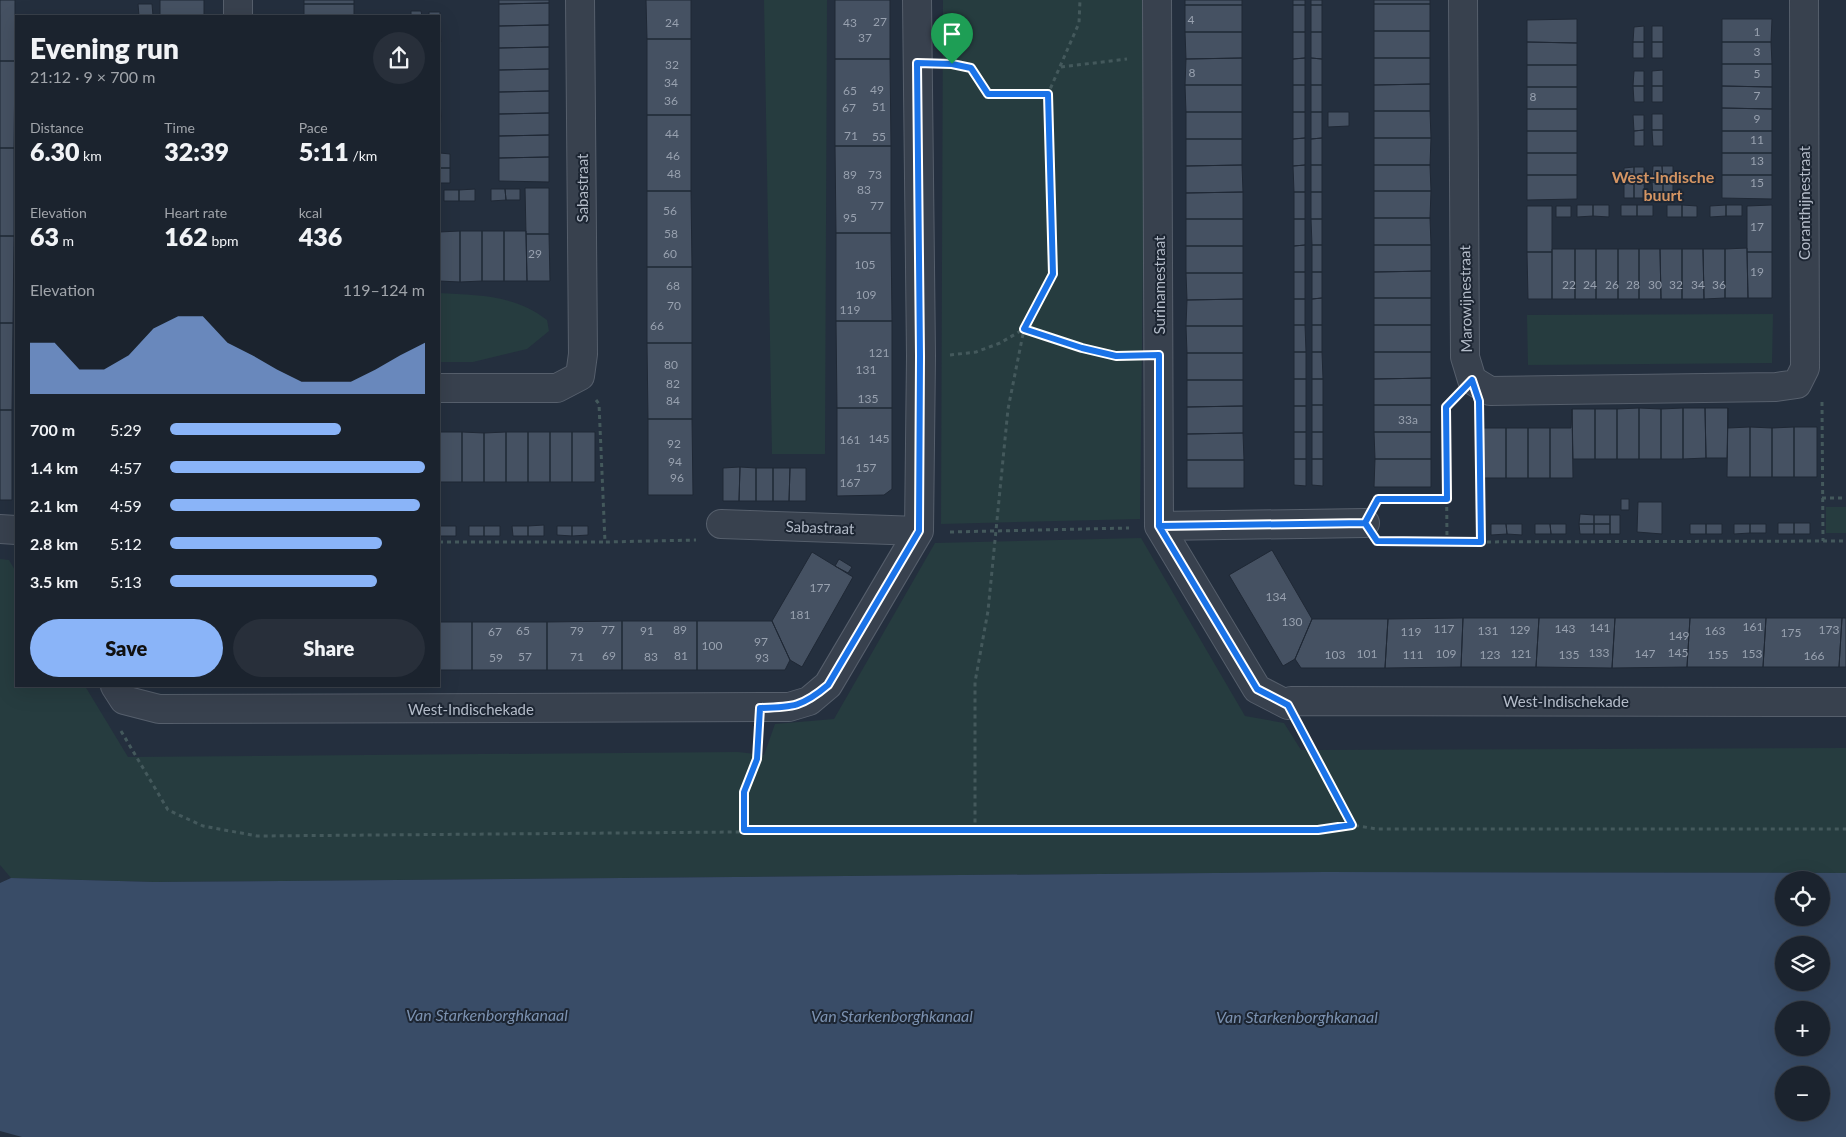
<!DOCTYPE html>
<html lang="en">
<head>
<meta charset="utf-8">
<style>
  :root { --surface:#1b232e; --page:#282f3a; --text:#f1f3f6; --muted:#a0a4aa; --line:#39404a; --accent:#8ab4f8 }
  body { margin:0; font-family:Lato,sans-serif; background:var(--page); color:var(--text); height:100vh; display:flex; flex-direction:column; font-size:19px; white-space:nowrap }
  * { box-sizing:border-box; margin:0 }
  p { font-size:16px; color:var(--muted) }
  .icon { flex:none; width:28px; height:28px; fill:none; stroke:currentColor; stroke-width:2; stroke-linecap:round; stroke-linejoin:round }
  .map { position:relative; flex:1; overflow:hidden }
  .side { position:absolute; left:15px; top:15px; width:425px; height:672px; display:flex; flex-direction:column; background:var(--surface); border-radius:0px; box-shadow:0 5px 20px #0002,0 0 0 1px var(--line) }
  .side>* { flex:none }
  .buttons { position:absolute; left:1775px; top:871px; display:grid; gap:10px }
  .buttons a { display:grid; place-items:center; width:55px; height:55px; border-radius:50%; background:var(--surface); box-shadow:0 5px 20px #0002,0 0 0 1px var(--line); font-size:25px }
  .pin { position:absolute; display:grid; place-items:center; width:42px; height:42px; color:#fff; margin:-51px -21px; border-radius:50% 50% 50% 0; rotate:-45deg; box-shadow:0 0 5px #0007 }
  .pin .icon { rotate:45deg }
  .round { display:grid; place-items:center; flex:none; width:52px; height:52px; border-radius:26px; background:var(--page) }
  .head { display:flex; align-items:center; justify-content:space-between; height:85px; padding:0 15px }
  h1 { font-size:28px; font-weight:800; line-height:38px }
  .stats { display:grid; grid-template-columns:repeat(3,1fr); gap:8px; height:85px; padding:5px 15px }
  .stats div { display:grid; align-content:center }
  .stats b { font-size:25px; font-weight:800 }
  .stats small { font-size:14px; font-weight:400 }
  .stats p { font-size:14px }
  .chart { height:140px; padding:10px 15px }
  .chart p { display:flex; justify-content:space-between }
  .chart svg { width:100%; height:90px; margin-top:5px; fill:var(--accent); opacity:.7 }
  .primary-button { display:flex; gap:10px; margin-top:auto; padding:10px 15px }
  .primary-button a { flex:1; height:58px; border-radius:30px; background:var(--accent); color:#111; font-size:20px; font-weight:800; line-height:58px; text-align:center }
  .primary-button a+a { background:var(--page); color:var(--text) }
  ul { padding:0 15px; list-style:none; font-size:16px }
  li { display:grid; grid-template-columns:80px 60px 1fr; align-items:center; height:38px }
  li i { height:12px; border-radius:6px; background:var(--accent) }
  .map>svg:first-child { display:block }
  .green { fill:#263c3f }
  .water { fill:#394c67; fill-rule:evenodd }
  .building { fill:#455162; stroke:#1f2835 }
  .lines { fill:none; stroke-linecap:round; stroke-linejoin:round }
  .minor-casing { stroke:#565f6c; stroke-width:30 }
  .path { stroke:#44595c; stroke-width:3; stroke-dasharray:4 4; stroke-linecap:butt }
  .minor { stroke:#38414e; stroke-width:28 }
  .route-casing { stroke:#fff; stroke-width:10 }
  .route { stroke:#1a73e8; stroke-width:6 }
  .labels { text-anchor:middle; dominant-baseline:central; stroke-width:4; stroke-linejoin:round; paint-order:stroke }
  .number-label { font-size:12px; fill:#98a1af }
  .street-label { font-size:15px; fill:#b4bcc9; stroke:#1d2633 }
  .neighbourhood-label { font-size:16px; font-weight:bold; fill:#d59563; stroke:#1d2633 }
  .water-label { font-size:16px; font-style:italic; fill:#7c92b1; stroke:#1d2633 }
</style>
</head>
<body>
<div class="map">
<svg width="1846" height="1137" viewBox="0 0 1846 1137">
  <rect width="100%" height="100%" fill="#242f3e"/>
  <path class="green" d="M764,0H827L825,454H772Z
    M943,0H1146L1140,519L941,524Z
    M439,293C477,295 516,295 547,320L549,331L527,349L473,362H439Z
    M1773,314L1772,363L1528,365L1527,315Z
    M1826,507H1846V533H1826Z
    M1141,538L1245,716L1284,723L1301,750L1846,748V873L1325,872L154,882L11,878L0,865V559L9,560L16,572V686H85L128,757L738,752L764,755L775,724L834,719L935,543Z"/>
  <path class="water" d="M1325,872L1846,873V1137H22L0,1131V883L11,878L154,882ZM1784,880H1821V918H1784ZM1784,945H1821V982H1784ZM1784,1010H1821V1048H1784ZM1784,1075H1821V1112H1784Z"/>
  <path class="building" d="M0,0H15V61H0Z
    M160,0H204V16H160Z
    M304,0H354V4H304Z
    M499,0H549V3L499,4Z
    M646,0H691V39H647Z
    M835,0H890V59H835Z
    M1185,0H1242V5H1185Z
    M1293,0H1305V5H1293Z
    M1311,0H1322V5H1311Z
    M1374,0H1430V4H1374Z
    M549,3V25L499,26V4Z
    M138,4H152L153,16H139Z
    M304,4H354V16H304Z
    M1374,4H1430V31H1374Z
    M1185,5H1242V32H1185Z
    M1293,5H1305V32H1293Z
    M1311,5H1322V32H1311Z
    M411,11H421L422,16H411Z
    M429,12H440V27L439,16H429Z
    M1577,19V43L1527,42V20Z
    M1722,19H1772L1771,42H1722Z
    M549,25V47L499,48V26Z
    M1644,26V42H1633L1634,27Z
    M1652,26H1663V42H1652Z
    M439,27H440L441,42L439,43Z
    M1374,31H1430V58H1374Z
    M1185,32H1242V58L1186,59Z
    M1293,32H1305V58L1293,59Z
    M1311,32H1322V59L1311,58Z
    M647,39H691V115H647Z
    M1527,42L1577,43V65H1527Z
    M1633,42H1644V58H1633Z
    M1652,42H1663V58H1652Z
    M1722,42H1771L1772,64H1722Z
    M549,47V69L499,70V48Z
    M1242,58V85H1185L1186,59Z
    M1305,58V85H1293V59Z
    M1311,58L1322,59V85H1311Z
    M1374,58H1430V84L1374,85Z
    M835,59H890L891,146H835Z
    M0,61H15L14,148H0Z
    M1722,64H1772V87L1722,86Z
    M1527,65H1577V87H1527Z
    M549,69V91L499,92V70Z
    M1663,70V86H1652V71Z
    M439,71H440V87H439Z
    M1634,71H1644V86H1633Z
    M1430,84V111H1374V85Z
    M1185,85H1242V112H1186Z
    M1293,85H1305V112H1293Z
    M1311,85H1322V112H1311Z
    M1633,86H1644V102H1634Z
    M1652,86H1663V102H1652Z
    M1722,86L1772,87V109L1722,108Z
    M1527,87H1577V109H1527Z
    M549,91V113L499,114V92Z
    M439,101H440L441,116H439Z
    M1722,108L1772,109V131H1722Z
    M1527,109H1577V131H1527Z
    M1374,111H1430L1431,138H1374Z
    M1186,112H1242V139H1186Z
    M1293,112H1305V138L1293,139Z
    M1311,112H1322V138L1311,139Z
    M1328,112H1349V126L1328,127Z
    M549,113V135L499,136V114Z
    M1652,114H1663V130H1652Z
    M647,115H691V191H647Z
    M1633,115H1644V130L1634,131Z
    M439,116H441L440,131H439Z
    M1644,130V146H1634V131Z
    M1652,130H1663V146H1653Z
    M1527,131H1577V153H1527Z
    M1722,131H1772V153H1722Z
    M549,135V157L499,158V136Z
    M1305,138V165L1293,166V139Z
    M1322,138V165H1311V139Z
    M1374,138H1431L1430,165H1374Z
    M1186,139H1242V165L1186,166Z
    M835,146H891V233H836Z
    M0,148H14V236H0Z
    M440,153L450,154V168H440Z
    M1527,153H1577V175H1527Z
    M1722,153H1772V175H1722Z
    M549,157V182L499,181V158Z
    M1242,165L1243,192L1186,193V166Z
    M1305,165V192H1294L1293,166Z
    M1311,165H1322V192H1311Z
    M1374,165H1430L1431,191H1374Z
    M1653,166H1662L1663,182H1652Z
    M1662,166H1673V182H1663Z
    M1634,167V183H1624V168Z
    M1634,167H1644V183H1634Z
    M440,168H450V183H439Z
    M1527,175H1577V199L1527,200Z
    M1722,175H1772V199L1722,198Z
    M1652,182H1663V197H1653Z
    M1663,182H1673V198L1663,197Z
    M1624,183H1634V198H1624Z
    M1634,183H1644L1645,198H1634Z
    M525,188H549V234H526Z
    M475,189V201H459V190Z
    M491,189H505L506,200L491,201Z
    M505,189H520V200H506Z
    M444,190H459V201H444Z
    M647,191H691L692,267H647Z
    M1374,191H1431L1430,218H1374Z
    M1243,192V219H1186V193Z
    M1294,192H1305V219H1294Z
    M1311,192H1322V219H1311Z
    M1577,205H1593V216L1577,217Z
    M1593,205H1609V217L1593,216Z
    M1621,205H1637V216H1621Z
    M1637,205H1653V216H1637Z
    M1667,205H1682V217H1667Z
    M1682,205L1697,206V217H1682Z
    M1726,205H1742V216H1726Z
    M1726,205V216L1710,217V206Z
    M1772,205V252H1747V206Z
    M1527,206H1552V252H1527Z
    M1556,206H1571V217H1556Z
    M1374,218H1430L1431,245H1374Z
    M1186,219H1243V246H1186Z
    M1294,219H1305V245L1294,246Z
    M1311,219H1322V245H1312Z
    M460,231H482V281L460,282Z
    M460,231V282L439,281V232Z
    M482,231H504V281H482Z
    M504,231H526L527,281H504Z
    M836,233H891L892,321H836Z
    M526,234H549L550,281H527Z
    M0,236H14L13,323H0Z
    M1305,245V272H1294V246Z
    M1312,245H1322V272H1312Z
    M1374,245H1431V271L1374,272Z
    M1186,246H1243V273H1186Z
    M1747,248L1748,298H1725V249Z
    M1552,249H1575V299H1552Z
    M1575,249H1596V299H1575Z
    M1596,249H1618V299H1596Z
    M1618,249H1639V299H1618Z
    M1639,249H1660L1661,299H1639Z
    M1660,249H1682V299H1661Z
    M1682,249H1703L1704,299H1682Z
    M1703,249H1725V298L1704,299Z
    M1527,252H1552V299H1528Z
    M1747,252H1772V298H1748Z
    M647,267H692V343H647Z
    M1431,271V298H1374V272Z
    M1294,272H1305V299H1294Z
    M1312,272H1322V298L1312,299Z
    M1186,273H1243V299L1187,300Z
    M1322,298V325H1312V299Z
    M1374,298H1431V325H1374Z
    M1243,299V326H1186L1187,300Z
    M1294,299H1305V325H1294Z
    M836,321H892V408H837Z
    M0,323H13L12,410H0Z
    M1294,325H1305L1306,352H1294Z
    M1312,325H1322V352H1312Z
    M1374,325H1431V352H1374Z
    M1186,326H1243V353H1187Z
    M647,343H692V419H648Z
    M1294,352H1306V379H1294Z
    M1312,352H1322L1323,379H1312Z
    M1374,352H1431V378L1374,379Z
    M1187,353H1243V380H1187Z
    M1431,378V405H1374V379Z
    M1294,379H1306V406H1294Z
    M1312,379H1323V405H1312Z
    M1187,380H1243V406L1187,407Z
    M1312,405H1323V432H1312Z
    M1374,405H1431V432H1374Z
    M1243,406V433L1187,434V407Z
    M1294,406H1306V432H1294Z
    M837,408H892V489L884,495L837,496Z
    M1639,408L1661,409V459H1639Z
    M1639,408V459H1617V409Z
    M1683,408V459H1661V409Z
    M1683,408H1705L1706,458L1683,459Z
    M1705,408H1728L1727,458H1706Z
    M1728,408V428L1750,427V477H1727Z
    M1572,409H1595V459H1573Z
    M1572,409L1573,478H1550V428H1571Z
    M1595,409H1617V459H1595Z
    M0,410H12V500H0Z
    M648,419H692L693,495H648Z
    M1750,427L1772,428V477H1750Z
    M1794,427V477H1772V428Z
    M1794,427H1817V477H1794Z
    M1483,428H1506V478H1483Z
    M1506,428H1528V478H1506Z
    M1528,428H1550V478H1528Z
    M439,432H440V482H439Z
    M440,432H462V482H440Z
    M462,432L484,433V482H462Z
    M506,432H528V482H506Z
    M506,432V482H484V433Z
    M528,432H550V482H528Z
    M550,432H572V482H550Z
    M572,432H595V482H572Z
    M1294,432H1306V459H1294Z
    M1312,432H1323V459H1312Z
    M1374,432H1431V459H1375Z
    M1243,433L1244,460H1187V434Z
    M1294,459H1306V486L1294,485Z
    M1312,459H1323V486L1312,485Z
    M1375,459H1431V487H1374Z
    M1187,460H1244V488H1187Z
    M740,467L739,501H723V468Z
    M740,467L756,468V501H739Z
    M756,468H773V501H756Z
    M773,468H790L789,501H773Z
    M790,468H806V501H789Z
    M1621,499H1629V510H1621Z
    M1638,502H1662V534L1637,532Z
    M1580,514L1594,515V524H1579Z
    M1594,515H1610V524H1594Z
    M1610,515H1620V534H1610Z
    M1778,523H1794V534H1778Z
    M1794,523H1810V534H1794Z
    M1491,524H1506L1507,534L1491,535Z
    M1506,524H1522V535L1507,534Z
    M1535,524H1550L1551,534H1535Z
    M1550,524H1566V534H1551Z
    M1579,524H1594V534H1580Z
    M1594,524H1610V534H1594Z
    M1690,524H1706V534H1690Z
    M1706,524H1722V534H1706Z
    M1734,524H1750V533L1734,534Z
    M1750,524H1766V533H1750Z
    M544,525V536H528V526Z
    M440,526H456V536H440Z
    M469,526H484V536H469Z
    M484,526H500V536H484Z
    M512,526H528V536H513Z
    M557,526H572V536L557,535Z
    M572,526H588V535L572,536Z
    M1272,550L1312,619L1295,659L1283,666L1229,575Z
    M812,552L853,577L802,667L790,660L772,621Z
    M839,559L852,567L848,573L835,566Z
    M1463,618H1539L1536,667H1461Z
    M1463,618L1461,667L1385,668L1388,619Z
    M1539,618H1615L1612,668L1536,667Z
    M1615,618H1690L1687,667L1612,668Z
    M1690,618H1766L1763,667H1687Z
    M1766,618H1842L1839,667H1763Z
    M1842,618H1846V667H1839Z
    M1312,619H1388L1385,668H1301L1295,659Z
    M622,621V670H547V622Z
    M622,621H697V670H622Z
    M697,621H772L790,660L785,670H697Z
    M439,622H472V670H439Z
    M472,622H547V670H472Z"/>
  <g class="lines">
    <defs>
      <path id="minor" d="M238,0V16
        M1157,0L1159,526L1257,689L1288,705L1291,701L1846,702
        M1463,0L1465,357L1472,380L1490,391L1776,387L1797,384L1805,368L1804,0
        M439,388H557L580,376L583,354L580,0
        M721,524L919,531
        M1159,526L1365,523
        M0,529L16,530
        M115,686L124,700L159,709L789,707L809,701L828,685L919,531L921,356L917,0"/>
    </defs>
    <use href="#minor" class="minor-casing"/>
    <path class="path" d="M948,63L971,68L988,94H1048
      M1061,67L1127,59
      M950,355L976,352L1000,343L1024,329L1053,274L1048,94L1079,23L1080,0
      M1127,355C1092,356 1057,339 1024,329L1008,409L988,611L975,682V830H1318L1352,825L1377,829H1846
      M596,400L599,404L605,542L696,540
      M1822,402L1823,541
      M1479,418L1481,542
      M1822,498H1846
      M1385,499H1447
      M950,532L1129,528
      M1390,541L1447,542L1446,407L1452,401
      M439,542H605
      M1447,542L1846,541
      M121,731L168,810L203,826L257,836L975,830
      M1303,732L1352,825
      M744,830V792L757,759L758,738"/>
    <use href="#minor" class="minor"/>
  </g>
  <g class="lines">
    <defs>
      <path id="route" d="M952,64L917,63L920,356L919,531L828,685C802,707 793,707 760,708L757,759L744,792V830H1318L1352,825L1288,705L1257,689L1159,526L1365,523L1378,499H1447L1446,407L1472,380L1479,401L1481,542L1377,541L1365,523L1159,526V355L1116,356L1082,348L1024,329L1053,274L1048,94H988L971,68L952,64"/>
    </defs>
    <use href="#route" class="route-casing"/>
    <use href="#route" class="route"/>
  </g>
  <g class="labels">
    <g class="number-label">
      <text x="1191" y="19">4</text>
      <text x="880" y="21">27</text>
      <text x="672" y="22">24</text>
      <text x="850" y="22">43</text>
      <text x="1757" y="31">1</text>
      <text x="865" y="37">37</text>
      <text x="1757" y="51">3</text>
      <text x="672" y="64">32</text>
      <text x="1192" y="72">8</text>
      <text x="1757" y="73">5</text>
      <text x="671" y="82">34</text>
      <text x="877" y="89">49</text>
      <text x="850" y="90">65</text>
      <text x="1757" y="95">7</text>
      <text x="1533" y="96">8</text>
      <text x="671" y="100">36</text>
      <text x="879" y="106">51</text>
      <text x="849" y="107">67</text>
      <text x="1757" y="118">9</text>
      <text x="672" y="133">44</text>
      <text x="851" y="135">71</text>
      <text x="879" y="136">55</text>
      <text x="1757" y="139">11</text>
      <text x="673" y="155">46</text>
      <text x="1757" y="160">13</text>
      <text x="674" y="173">48</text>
      <text x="850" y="174">89</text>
      <text x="875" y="174">73</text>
      <text x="1757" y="182">15</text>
      <text x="864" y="189">83</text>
      <text x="877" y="205">77</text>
      <text x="670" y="210">56</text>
      <text x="850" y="217">95</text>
      <text x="1757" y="226">17</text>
      <text x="671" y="233">58</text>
      <text x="535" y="253">29</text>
      <text x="670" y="253">60</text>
      <text x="865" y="264">105</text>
      <text x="1757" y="271">19</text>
      <text x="1569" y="284">22</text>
      <text x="1590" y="284">24</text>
      <text x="1612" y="284">26</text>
      <text x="1633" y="284">28</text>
      <text x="1655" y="284">30</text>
      <text x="1676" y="284">32</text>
      <text x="1698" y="284">34</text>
      <text x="1719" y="284">36</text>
      <text x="673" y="285">68</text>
      <text x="866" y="294">109</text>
      <text x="674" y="305">70</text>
      <text x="850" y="309">119</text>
      <text x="657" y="325">66</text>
      <text x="879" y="352">121</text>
      <text x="671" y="364">80</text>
      <text x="866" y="369">131</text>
      <text x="673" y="383">82</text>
      <text x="868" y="398">135</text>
      <text x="673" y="400">84</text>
      <text x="1408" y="419">33a</text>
      <text x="879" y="438">145</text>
      <text x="850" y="439">161</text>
      <text x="674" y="443">92</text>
      <text x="675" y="461">94</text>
      <text x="866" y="467">157</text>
      <text x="677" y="477">96</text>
      <text x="850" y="482">167</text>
      <text x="820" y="587">177</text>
      <text x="1276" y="596">134</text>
      <text x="800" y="614">181</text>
      <text x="1292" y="621">130</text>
      <text x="1753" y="626">161</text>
      <text x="1600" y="627">141</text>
      <text x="1444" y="628">117</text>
      <text x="1565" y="628">143</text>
      <text x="608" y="629">77</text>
      <text x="680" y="629">89</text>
      <text x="1520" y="629">129</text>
      <text x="1829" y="629">173</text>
      <text x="523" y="630">65</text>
      <text x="577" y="630">79</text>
      <text x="647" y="630">91</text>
      <text x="1488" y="630">131</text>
      <text x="1715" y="630">163</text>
      <text x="495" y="631">67</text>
      <text x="1411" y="631">119</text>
      <text x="1791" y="632">175</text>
      <text x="1679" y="635">149</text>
      <text x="761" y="641">97</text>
      <text x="712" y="645">100</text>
      <text x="1599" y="652">133</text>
      <text x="1678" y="652">145</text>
      <text x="1367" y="653">101</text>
      <text x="1446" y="653">109</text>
      <text x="1521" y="653">121</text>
      <text x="1645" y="653">147</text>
      <text x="1752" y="653">153</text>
      <text x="1335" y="654">103</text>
      <text x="1413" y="654">111</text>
      <text x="1490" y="654">123</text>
      <text x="1569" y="654">135</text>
      <text x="1718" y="654">155</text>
      <text x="609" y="655">69</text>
      <text x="681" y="655">81</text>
      <text x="1814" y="655">166</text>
      <text x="525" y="656">57</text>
      <text x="577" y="656">71</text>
      <text x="651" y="656">83</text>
      <text x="496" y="657">59</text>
      <text x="762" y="657">93</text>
    </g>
    <g class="street-label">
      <text transform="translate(582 188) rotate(-90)">Sabastraat</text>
      <text transform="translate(1804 203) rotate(-90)">Coranthijnestraat</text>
      <text transform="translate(1159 285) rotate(-90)">Surinamestraat</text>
      <text transform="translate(1465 299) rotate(-91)">Marowijnestraat</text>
      <text transform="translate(820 527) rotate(2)">Sabastraat</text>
      <text x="1566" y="701">West-Indischekade</text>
      <text x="471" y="709">West-Indischekade</text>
    </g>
    <g class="neighbourhood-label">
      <text x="1663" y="176">West-Indische<tspan x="1663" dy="18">buurt</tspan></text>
    </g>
    <g class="water-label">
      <text x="487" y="1014">Van Starkenborghkanaal</text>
      <text x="892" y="1015">Van Starkenborghkanaal</text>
      <text x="1297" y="1016">Van Starkenborghkanaal</text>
    </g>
  </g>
</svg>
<div class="buttons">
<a><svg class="icon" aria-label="locate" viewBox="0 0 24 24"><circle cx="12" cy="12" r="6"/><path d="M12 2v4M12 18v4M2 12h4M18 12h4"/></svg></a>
<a><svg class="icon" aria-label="layers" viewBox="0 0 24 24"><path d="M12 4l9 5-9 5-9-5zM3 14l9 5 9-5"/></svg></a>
<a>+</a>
<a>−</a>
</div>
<div class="pin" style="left:952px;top:64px;background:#1e9e55"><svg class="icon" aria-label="arrive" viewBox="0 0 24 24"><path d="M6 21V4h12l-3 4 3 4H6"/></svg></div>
<section class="side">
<div class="head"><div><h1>Evening run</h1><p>21:12 · 9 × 700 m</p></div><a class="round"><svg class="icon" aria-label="share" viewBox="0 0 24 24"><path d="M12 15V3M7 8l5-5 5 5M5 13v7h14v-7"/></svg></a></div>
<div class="stats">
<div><p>Distance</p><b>6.30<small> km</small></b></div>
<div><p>Time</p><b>32:39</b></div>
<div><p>Pace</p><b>5:11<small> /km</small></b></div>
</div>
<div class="stats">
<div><p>Elevation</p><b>63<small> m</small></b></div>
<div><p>Heart rate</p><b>162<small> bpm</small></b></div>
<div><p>kcal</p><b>436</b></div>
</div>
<div class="chart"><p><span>Elevation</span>119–124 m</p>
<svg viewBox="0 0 160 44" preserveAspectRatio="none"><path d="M0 44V19L10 19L20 32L30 32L40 25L50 12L60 6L70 6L80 19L90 25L100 32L110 38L120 38L130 38L140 32L150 25L160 19V44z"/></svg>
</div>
<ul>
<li><b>700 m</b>5:29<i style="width:67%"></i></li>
<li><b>1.4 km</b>4:57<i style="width:100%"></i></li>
<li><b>2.1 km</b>4:59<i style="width:98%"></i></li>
<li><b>2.8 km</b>5:12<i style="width:83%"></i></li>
<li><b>3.5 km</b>5:13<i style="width:81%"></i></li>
</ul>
<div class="primary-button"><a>Save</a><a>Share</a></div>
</section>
</div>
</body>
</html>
